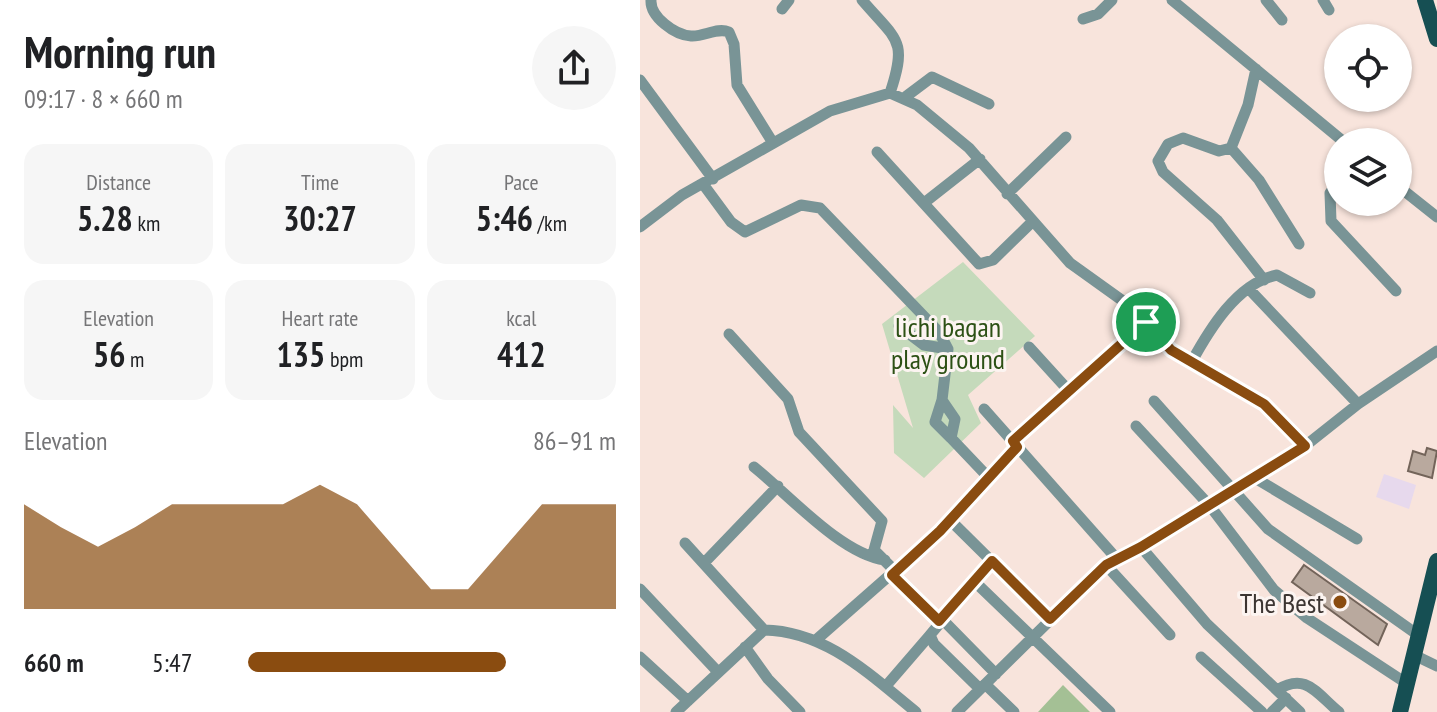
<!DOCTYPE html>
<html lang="en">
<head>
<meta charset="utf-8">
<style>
  :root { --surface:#fff; --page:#f6f6f6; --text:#202124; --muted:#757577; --accent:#8a4c10 }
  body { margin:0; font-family:"PT Sans Narrow",sans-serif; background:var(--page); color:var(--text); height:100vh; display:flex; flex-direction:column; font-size:30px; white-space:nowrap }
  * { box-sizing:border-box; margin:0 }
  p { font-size:26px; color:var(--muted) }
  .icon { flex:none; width:44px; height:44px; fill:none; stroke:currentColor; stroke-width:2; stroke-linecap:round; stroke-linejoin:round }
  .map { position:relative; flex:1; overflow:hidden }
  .sheet { display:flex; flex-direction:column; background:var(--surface); width:640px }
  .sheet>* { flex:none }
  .tools { position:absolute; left:684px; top:24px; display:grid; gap:16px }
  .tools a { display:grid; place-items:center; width:88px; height:88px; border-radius:50%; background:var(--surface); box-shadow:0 2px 6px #0004; font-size:40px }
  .pin { position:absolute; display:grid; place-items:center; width:68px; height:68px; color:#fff; margin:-34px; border:4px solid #fff; border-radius:50%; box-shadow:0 2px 8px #0007 }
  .round { display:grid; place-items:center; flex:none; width:84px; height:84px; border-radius:42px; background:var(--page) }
  .summary { display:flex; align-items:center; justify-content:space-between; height:136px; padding:0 24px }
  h1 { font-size:44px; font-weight:700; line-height:60px }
  .figures { display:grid; grid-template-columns:repeat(3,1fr); gap:12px; height:136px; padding:8px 24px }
  .figures div { display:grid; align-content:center; border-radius:20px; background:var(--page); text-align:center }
  .figures b { font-size:34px; font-weight:700 }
  .figures small { font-size:22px; font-weight:400 }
  .figures p { font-size:22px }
  .chart { height:224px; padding:16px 24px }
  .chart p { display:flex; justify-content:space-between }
  .chart svg { width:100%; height:144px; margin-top:8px; fill:var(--accent); opacity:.7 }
  ul { padding:0 24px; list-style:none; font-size:26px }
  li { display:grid; grid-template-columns:128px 96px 1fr; align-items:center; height:60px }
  li i { height:20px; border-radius:10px; background:var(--accent) }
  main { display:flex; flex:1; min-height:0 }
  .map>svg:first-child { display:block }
  .commercial { fill:#e7d9ed }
  .green { fill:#c5dabb }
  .forest { fill:#a4c095 }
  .building { fill:#b9a99e; stroke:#73645a; stroke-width:2 }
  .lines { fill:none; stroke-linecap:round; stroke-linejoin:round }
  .minor { stroke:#799496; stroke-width:11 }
  .primary { stroke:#164f53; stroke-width:16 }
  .route-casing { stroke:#fff; stroke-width:16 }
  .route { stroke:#8a4c10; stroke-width:10 }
  .poi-dot { fill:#8a4c10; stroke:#fcf4f1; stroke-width:3 }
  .labels { text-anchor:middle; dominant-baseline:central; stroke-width:6; stroke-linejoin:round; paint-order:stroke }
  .park-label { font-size:28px; fill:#2d5115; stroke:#fcf4f1 }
  .poi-label { font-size:28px; fill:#3c3532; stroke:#fcf4f1; text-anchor:end }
</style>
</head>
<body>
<main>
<section class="sheet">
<div class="summary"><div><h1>Morning run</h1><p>09:17 · 8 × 660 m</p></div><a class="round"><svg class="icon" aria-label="share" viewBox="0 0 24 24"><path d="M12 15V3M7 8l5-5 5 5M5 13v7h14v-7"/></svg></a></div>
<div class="figures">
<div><p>Distance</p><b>5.28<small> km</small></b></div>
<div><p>Time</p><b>30:27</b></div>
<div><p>Pace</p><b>5:46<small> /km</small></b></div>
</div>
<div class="figures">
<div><p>Elevation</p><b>56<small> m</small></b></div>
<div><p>Heart rate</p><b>135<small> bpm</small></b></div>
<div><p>kcal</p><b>412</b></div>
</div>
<div class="chart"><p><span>Elevation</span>86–91 m</p>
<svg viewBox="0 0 160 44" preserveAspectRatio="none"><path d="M0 44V12L10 19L20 25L30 19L40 12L50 12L60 12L70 12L80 6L90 12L100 25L110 38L120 38L130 25L140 12L150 12L160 12V44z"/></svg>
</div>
<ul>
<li><b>660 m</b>5:47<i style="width:70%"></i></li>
</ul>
</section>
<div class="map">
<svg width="797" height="712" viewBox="0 0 797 712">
  <rect width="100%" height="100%" fill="#f8e4dc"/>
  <path class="commercial" d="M744,474L776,485L769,509L736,497Z"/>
  <path class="green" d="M323,262L395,336L328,395L341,423L284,478L254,453L253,405L273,428L242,324Z"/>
  <path class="forest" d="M423,685L450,712H398Z"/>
  <path class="building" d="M787,448L797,451L792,478L768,471L773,451L785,455Z
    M664,565L747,624L738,645L652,582Z"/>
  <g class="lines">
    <path class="minor" d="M11,0C10,17 35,35 51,36C64,37 77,27 89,32L94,44L97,85L133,143
      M222,0C257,41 268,39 250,93
      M532,0L704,142
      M626,0L642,20
      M683,0L689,10
      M142,9L149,0
      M443,19L458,14L472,0
      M616,69L608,105L591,148L579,151L543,138L528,144L518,161L523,172L577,220L624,280
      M0,80L73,179
      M264,98L292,77L349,104
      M591,148L619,180L659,244
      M237,152L339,264L353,260L392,222
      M698,182L690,193L691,221L756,291
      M63,184L91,222L105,232L161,205L180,208L299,332L308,349L302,400L315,419L311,438L349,478
      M758,186L797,217
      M367,194L426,137
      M284,203L340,159
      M0,227L42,195L190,111L250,93L277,105L329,148L430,263L483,301L531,350L624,404L665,446
      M609,289L718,404
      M259,326L284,345L308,349
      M89,334L148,399L159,432L242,521L234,550L256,572
      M389,347L429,391
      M551,363C569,330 597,283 637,275L670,293
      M302,400L295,422L311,438
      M514,401L628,529L778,635
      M344,409L476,558
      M496,426L570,506L634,590L667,618L766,683
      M373,441L506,322
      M114,467C149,495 201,554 245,560
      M615,478L717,539
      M310,520L410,619
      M501,547L567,624L660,712
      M64,563L138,486
      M466,565L530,635
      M252,575L299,621
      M334,581L470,712
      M0,589L78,672
      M301,618L356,674
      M124,630C186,631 230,675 276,712
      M176,640L300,531L377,447
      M105,647L128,679L160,712
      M774,655L797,666
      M0,657L48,701
      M561,657L622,712
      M345,684L374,712
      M246,686L290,635
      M340,689L294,644L290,635L352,561
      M637,690C666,672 676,693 699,712
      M36,712L124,630L45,543
      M317,712L466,565L501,547L665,446L718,404L797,351
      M632,712L646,698"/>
    <path class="primary" d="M785,0L797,39
      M760,712L797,561"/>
  </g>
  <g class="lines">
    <defs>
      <path id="route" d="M506,322L531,350L624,404L665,446L501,547L466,565L410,619L352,561L299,621L252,575L300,531L377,447L373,441Z"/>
    </defs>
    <use href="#route" class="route-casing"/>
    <use href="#route" class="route"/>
  </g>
  <circle class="poi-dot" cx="700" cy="602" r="8"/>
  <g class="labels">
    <g class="park-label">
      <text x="308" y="326">lichi bagan<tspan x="308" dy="32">play ground</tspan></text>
    </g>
    <g class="poi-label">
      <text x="684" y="602">The Best</text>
    </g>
  </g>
</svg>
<div class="tools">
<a><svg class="icon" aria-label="locate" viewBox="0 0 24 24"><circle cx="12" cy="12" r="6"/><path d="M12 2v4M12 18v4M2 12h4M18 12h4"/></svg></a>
<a><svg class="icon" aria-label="layers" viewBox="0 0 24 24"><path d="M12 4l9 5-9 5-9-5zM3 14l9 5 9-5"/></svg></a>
</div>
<div class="pin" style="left:506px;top:322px;background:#1e9e55"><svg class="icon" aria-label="arrive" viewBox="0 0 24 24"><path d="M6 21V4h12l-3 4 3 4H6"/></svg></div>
</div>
</main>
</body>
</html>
